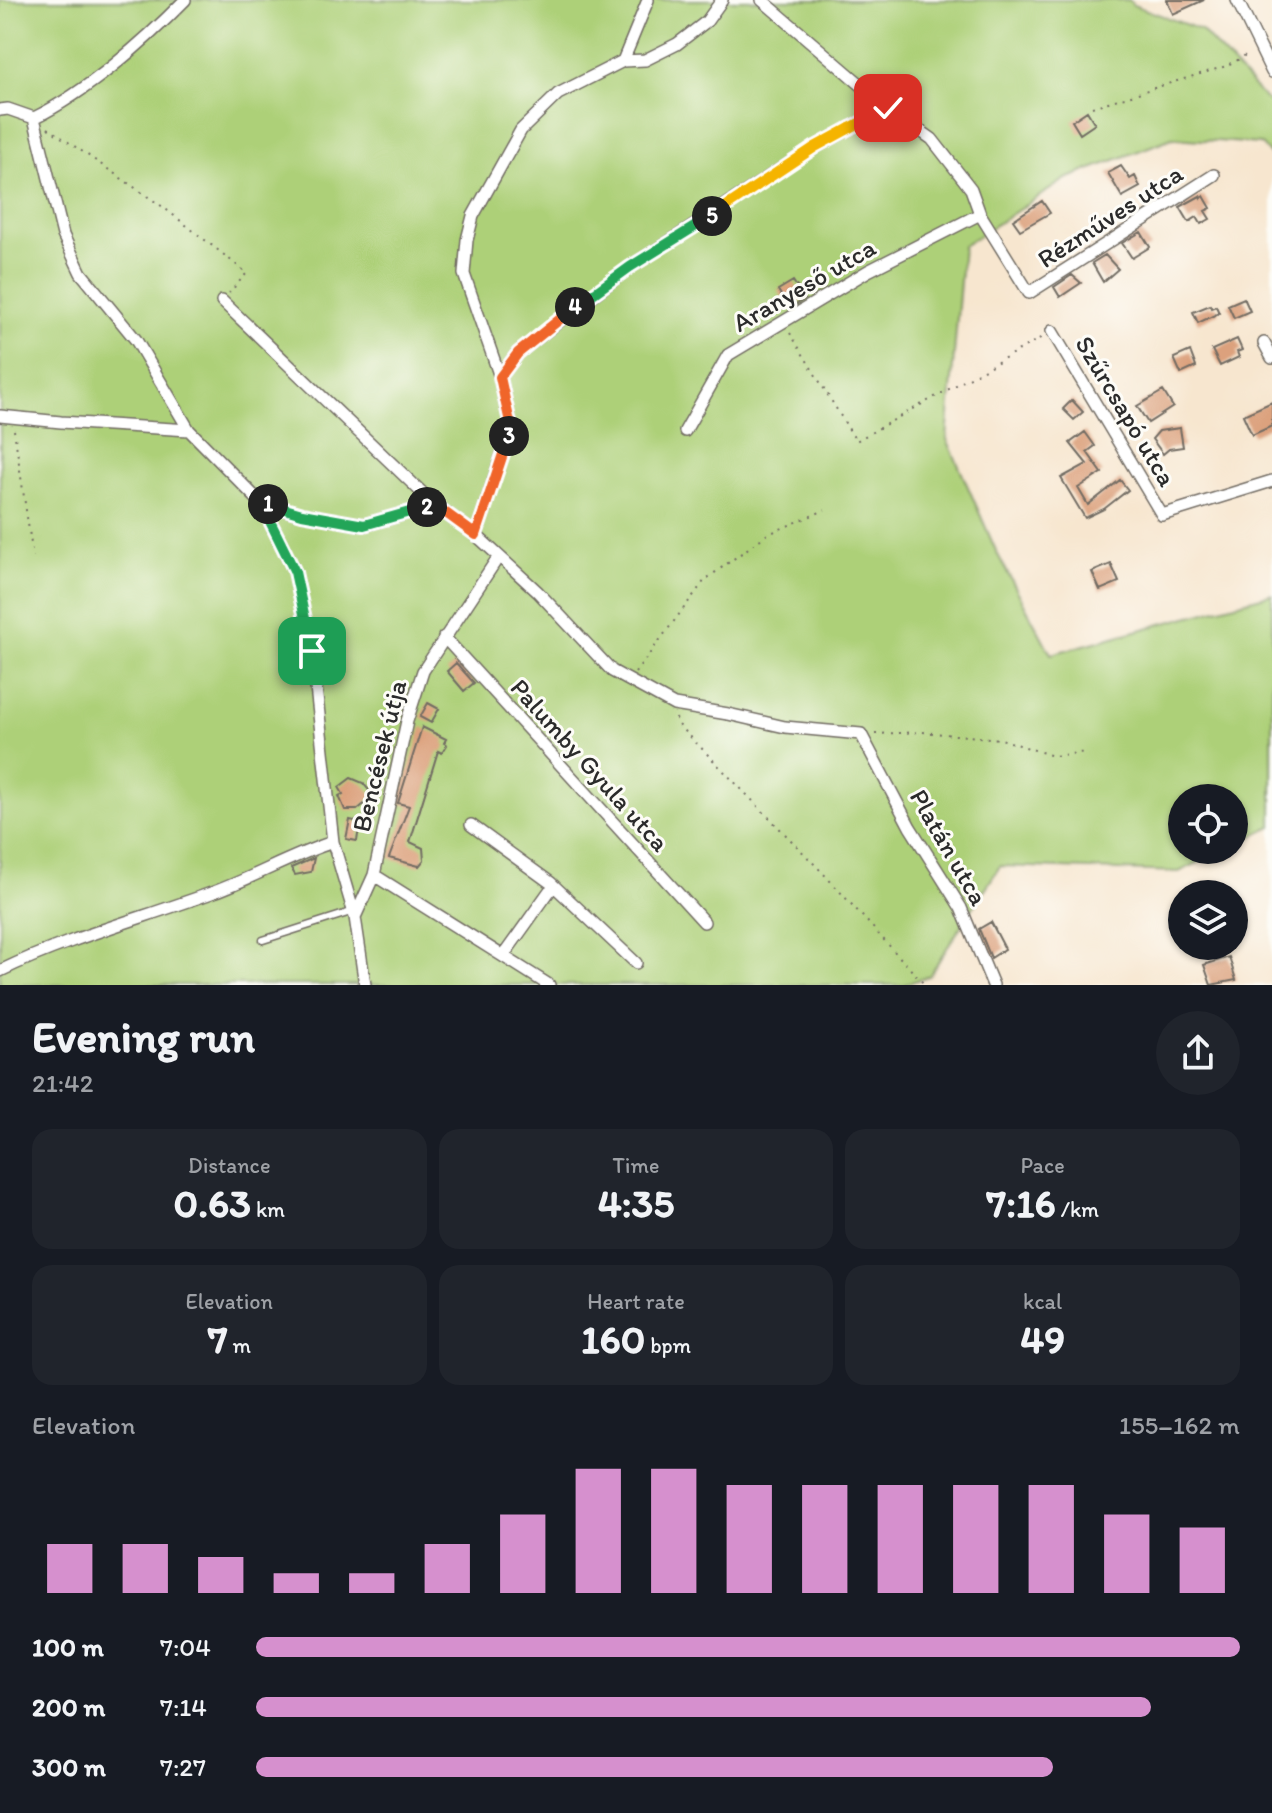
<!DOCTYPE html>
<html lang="en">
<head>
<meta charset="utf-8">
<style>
  :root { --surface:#171b24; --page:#20242c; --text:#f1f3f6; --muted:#9ea1a6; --accent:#d690ce }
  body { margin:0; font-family:Itim,sans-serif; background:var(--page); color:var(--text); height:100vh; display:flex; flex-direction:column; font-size:30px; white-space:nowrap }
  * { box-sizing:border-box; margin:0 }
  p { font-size:26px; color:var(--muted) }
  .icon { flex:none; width:44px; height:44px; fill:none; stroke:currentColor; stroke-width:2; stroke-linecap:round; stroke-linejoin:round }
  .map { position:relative; height:985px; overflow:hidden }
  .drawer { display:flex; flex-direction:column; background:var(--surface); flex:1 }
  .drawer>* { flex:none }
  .tools { position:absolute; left:1168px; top:784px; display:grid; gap:16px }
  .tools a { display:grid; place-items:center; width:80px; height:80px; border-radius:50%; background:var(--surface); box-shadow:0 2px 6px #0004; font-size:40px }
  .pin { position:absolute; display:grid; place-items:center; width:68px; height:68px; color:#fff; margin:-34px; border-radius:16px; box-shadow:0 4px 12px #0006 }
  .km { position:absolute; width:40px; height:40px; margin:-20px; border-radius:50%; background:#222; color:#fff; font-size:22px; line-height:40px; text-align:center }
  .round { display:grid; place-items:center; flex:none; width:84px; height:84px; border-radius:42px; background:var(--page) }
  .summary { display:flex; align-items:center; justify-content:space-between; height:136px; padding:0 32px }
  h1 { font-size:44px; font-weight:700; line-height:60px }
  .metrics { display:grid; grid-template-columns:repeat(3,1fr); gap:12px; height:136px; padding:8px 32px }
  .metrics div { display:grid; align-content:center; border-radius:20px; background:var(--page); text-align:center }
  .metrics b { font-size:40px; font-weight:700 }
  .metrics small { font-size:22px; font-weight:400 }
  .metrics p { font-size:22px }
  .chart { height:224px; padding:16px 32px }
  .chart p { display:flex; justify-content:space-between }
  .chart svg { width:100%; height:144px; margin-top:8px; stroke:var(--accent); stroke-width:6 }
  ul { padding:0 32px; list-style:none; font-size:26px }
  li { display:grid; grid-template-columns:128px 96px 1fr; align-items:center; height:60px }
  li i { height:20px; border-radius:10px; background:var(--accent) }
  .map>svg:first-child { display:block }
  .green { fill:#add078; stroke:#6c7e52; stroke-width:2 }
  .building { fill:#dca17d }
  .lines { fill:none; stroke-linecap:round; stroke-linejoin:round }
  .service-casing { stroke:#726c64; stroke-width:9 }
  .minor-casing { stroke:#726c64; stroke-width:14 }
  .path { stroke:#726c64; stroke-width:2; stroke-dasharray:2 6; stroke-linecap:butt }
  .service { stroke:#fff; stroke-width:6 }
  .minor { stroke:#fff; stroke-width:11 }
  .split-1-casing { stroke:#fff; stroke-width:16 }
  .split-2-casing { stroke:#fff; stroke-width:16 }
  .split-3-casing { stroke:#fff; stroke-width:16 }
  .split-4-casing { stroke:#fff; stroke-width:16 }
  .split-5-casing { stroke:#fff; stroke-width:16 }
  .split-6-casing { stroke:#fff; stroke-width:16 }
  .split-7-casing { stroke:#fff; stroke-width:16 }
  .split-1 { stroke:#22a559; stroke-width:10 }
  .split-2 { stroke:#22a559; stroke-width:10 }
  .split-3 { stroke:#f0652b; stroke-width:10 }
  .split-4 { stroke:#f0652b; stroke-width:10 }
  .split-5 { stroke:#22a559; stroke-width:10 }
  .split-6 { stroke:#f5b400; stroke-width:10 }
  .split-7 { stroke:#f5b400; stroke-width:10 }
  .labels { text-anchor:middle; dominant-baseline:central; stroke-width:6; stroke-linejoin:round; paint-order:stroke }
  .street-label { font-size:26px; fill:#2b2b2b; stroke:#fdfcf7 }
</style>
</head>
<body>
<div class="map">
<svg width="1272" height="985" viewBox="0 0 1272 985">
  <rect width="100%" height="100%" fill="#fdfcf7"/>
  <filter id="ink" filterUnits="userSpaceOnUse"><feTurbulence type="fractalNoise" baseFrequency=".0125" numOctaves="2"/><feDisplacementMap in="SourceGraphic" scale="16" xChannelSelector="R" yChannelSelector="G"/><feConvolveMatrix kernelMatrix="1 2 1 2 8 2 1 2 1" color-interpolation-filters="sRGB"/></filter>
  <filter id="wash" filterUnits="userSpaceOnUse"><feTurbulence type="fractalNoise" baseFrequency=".006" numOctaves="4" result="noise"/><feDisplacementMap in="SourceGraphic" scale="32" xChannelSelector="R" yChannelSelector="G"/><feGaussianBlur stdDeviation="1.8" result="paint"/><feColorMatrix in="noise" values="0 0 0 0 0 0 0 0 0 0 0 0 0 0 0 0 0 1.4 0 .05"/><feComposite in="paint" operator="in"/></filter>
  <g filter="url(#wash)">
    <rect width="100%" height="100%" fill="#f7e6cf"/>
    <path class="green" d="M0,0H1129L1133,5L1201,30L1266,100L1272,102V156L1260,144L1172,138L1066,179L963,246L947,439L997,553L1051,654L1272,594V827L1234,845V798H1182V850H1224L1179,872L1000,866L929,976L903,985H0Z"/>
    <g id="blocks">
      <path class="building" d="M1167,0H1204L1173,14Z
        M1087,111L1095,124L1080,134L1072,121Z
        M1121,166L1130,179L1135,176L1140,187L1122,197L1108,173Z
        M1200,196L1201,198L1204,196L1211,208L1205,211L1210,219L1201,224L1197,217L1189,222L1180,207Z
        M1042,201L1050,213L1020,230L1013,220Z
        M1141,232L1150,247L1132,258L1122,243Z
        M1105,255L1118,269L1103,282L1092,263Z
        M1072,275L1081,283L1060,297L1054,287Z
        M793,281L805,299L789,309L778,290Z
        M1244,298L1250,311L1234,318L1228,305Z
        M1210,305L1211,308L1216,306L1219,313L1198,323L1193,312Z
        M1237,339L1242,350L1237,352L1239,357L1220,366L1212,350Z
        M1190,351L1196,367L1181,374L1174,358Z
        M1163,391L1173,407L1148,423L1137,406Z
        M1072,400L1083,412L1074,420L1063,409Z
        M1272,402V426L1252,435L1243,415Z
        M1180,428L1183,447L1169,449L1163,454L1152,439L1159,431Z
        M1085,432L1095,446L1087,452L1102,473L1078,488L1088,505L1120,480L1128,490L1104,509L1085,518L1061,478L1087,464L1070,443Z
        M1111,564L1119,582L1100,590L1092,572Z
        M456,663L474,683L464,691L447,671Z
        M428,703L439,709L431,723L420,717Z
        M422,727L446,739L444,743L447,745L442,753L438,751L410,842L423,848L424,860L419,866L389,858L409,806L398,803Z
        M351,778L363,783L374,796L357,810H345L339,796L343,794L339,787Z
        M350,820L360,822L357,841L346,839Z
        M314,858L311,872L295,875L291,868Z
        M991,922L1005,949L991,958L979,929Z
        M1229,957L1236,980L1211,985L1204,965Z"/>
    </g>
  </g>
  <g filter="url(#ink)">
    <use href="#blocks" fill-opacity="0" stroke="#726c64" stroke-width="2"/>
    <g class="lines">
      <defs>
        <path id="service" d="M263,940L354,911"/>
        <path id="minor" d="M762,0L888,108L932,139L971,189L980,214L1029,293L1214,175
          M1237,0L1272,72
          M623,61L648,0
          M0,110L8,109L34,118
          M34,118L63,235L81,273L136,340L189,430L261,503L295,572L312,651L333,842L355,917
          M34,118C87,92 144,42 185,0
          M222,301L435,505L476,535L538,592L612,671L674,705L728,714L785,727L861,734L910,827L961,908L993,985
          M1052,331L1162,515L1272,481
          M1264,343L1272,358
          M500,377L518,353L630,267L815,147L888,108
          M0,416L61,422L189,430
          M685,431L728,355L868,271L980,214
          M261,503L302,514L364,525L435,505
          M476,535L511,427L500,377L464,274L467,240L473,216L521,130L558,94L623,61L645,60L677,44L707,21L722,0
          M444,637L704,922
          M471,825L551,883L636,963
          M374,875L549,985
          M503,956L553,886
          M0,971C68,938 143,918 214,892C255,877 292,855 333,842
          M365,985L355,917L374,875L407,721L423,671L499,556"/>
      </defs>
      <use href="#service" class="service-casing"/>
      <use href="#minor" class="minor-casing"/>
      <path class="path" d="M1092,107L1223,67L1242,58L1249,51
        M48,128L163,207L247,273L229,293
        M790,333L856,441L1044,336
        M14,430L33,557
        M635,673L705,580L766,535L825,510
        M676,718L677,723L822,872L925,985
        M875,734L922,732L1001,739L1053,756L1087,752"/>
      <use href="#service" class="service"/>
      <use href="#minor" class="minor"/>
    </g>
  </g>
  <g class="lines" filter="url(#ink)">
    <defs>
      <path id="split-1" d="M268,504L261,503L295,572L312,651"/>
      <path id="split-2" d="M268,504L302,514L364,525L427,507"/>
      <path id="split-3" d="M427,507L435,505L476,535L509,436"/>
      <path id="split-4" d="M509,436L511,427L500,377L518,353L575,307"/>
      <path id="split-5" d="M575,307L630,267L712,216"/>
      <path id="split-6" d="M712,216L815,147L850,128"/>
      <path id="split-7" d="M850,128L888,108"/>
    </defs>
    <use href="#split-1" class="split-1-casing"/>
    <use href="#split-2" class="split-2-casing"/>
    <use href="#split-3" class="split-3-casing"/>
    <use href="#split-4" class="split-4-casing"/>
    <use href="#split-5" class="split-5-casing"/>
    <use href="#split-6" class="split-6-casing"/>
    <use href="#split-7" class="split-7-casing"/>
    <use href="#split-1" class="split-1"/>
    <use href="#split-2" class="split-2"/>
    <use href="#split-3" class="split-3"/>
    <use href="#split-4" class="split-4"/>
    <use href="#split-5" class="split-5"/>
    <use href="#split-6" class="split-6"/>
    <use href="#split-7" class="split-7"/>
  </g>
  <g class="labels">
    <g class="street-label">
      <text transform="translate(1110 216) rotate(-33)">Rézműves utca</text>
      <text transform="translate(804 285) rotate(-30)">Aranyeső utca</text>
      <text transform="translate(1126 411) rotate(59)">Szűrcsapó utca</text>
      <text transform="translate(379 756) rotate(-76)">Bencések útja</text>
      <text transform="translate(590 765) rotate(48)">Palumby Gyula utca</text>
      <text transform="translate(949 847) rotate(60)">Platán utca</text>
    </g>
  </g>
</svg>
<div class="tools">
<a><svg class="icon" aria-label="locate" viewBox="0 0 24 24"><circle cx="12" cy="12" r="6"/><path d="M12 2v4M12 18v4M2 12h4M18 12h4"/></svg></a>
<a><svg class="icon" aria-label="layers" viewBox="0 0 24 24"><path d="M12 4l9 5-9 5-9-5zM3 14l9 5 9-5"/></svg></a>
</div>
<div class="pin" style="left:312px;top:651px;background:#1e9e55"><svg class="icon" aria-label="arrive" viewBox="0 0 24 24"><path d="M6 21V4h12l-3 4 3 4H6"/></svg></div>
<div class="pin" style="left:888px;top:108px;background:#d93025"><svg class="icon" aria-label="check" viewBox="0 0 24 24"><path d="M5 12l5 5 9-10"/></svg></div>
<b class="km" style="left:268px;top:504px">1</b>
<b class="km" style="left:427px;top:507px">2</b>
<b class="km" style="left:509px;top:436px">3</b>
<b class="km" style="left:575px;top:307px">4</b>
<b class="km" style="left:712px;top:216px">5</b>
</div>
<section class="drawer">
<div class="summary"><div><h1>Evening run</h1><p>21:42</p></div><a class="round"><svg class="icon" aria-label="share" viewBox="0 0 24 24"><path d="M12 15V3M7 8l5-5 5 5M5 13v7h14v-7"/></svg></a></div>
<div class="metrics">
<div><p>Distance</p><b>0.63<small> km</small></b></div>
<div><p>Time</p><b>4:35</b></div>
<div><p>Pace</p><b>7:16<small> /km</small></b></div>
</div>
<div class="metrics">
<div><p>Elevation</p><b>7<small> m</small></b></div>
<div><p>Heart rate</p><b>160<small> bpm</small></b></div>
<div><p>kcal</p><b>49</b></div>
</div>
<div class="chart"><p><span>Elevation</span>155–162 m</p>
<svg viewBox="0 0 160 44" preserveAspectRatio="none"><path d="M5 44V29M15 44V29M25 44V33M35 44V38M45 44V38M55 44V29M65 44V20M75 44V6M85 44V6M95 44V11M105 44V11M115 44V11M125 44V11M135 44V11M145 44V20M155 44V24"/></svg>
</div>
<ul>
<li><b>100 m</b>7:04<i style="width:100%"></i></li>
<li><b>200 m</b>7:14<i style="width:91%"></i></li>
<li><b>300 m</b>7:27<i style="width:81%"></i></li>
</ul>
</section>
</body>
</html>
